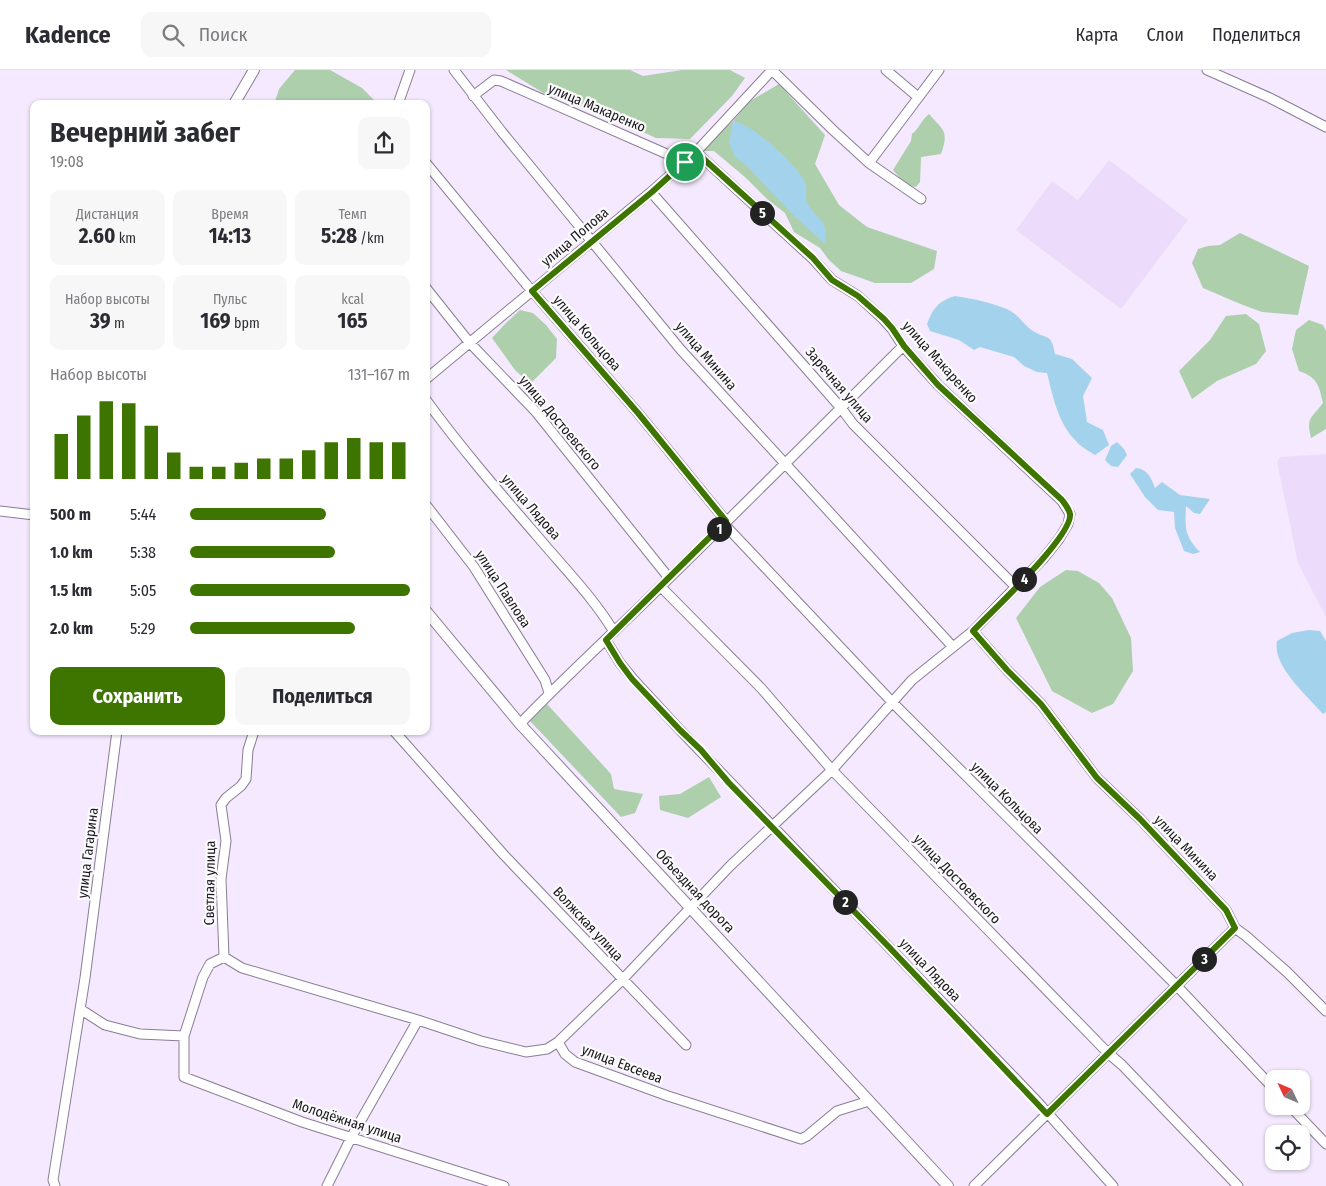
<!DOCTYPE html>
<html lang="ru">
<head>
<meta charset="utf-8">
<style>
  :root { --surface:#fff; --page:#f7f7f7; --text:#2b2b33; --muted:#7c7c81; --line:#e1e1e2; --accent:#3e7400 }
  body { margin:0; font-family:"Fira Sans Condensed",sans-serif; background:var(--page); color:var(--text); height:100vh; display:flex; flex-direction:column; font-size:19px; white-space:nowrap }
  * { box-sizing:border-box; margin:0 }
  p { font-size:16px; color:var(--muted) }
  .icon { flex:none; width:28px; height:28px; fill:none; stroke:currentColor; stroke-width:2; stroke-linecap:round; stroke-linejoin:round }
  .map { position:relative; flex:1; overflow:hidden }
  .drawer { position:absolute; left:30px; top:30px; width:400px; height:635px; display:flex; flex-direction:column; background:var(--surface); border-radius:10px; box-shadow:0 1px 4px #0004 }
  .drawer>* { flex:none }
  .needle { width:32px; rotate:314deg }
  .buttons { position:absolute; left:1265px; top:1000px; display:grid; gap:10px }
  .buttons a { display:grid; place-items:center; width:45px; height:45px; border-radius:10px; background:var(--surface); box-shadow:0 1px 4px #0004; font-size:25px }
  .pin { position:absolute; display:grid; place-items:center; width:42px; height:42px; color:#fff; margin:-21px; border:2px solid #fff; border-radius:50%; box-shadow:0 1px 5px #0007 }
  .km { position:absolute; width:25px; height:25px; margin:-12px; border-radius:50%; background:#222; color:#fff; font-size:14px; line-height:25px; text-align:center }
  .round { display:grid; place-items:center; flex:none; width:52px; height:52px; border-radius:10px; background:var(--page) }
  .head { display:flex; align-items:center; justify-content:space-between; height:85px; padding:0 20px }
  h1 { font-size:28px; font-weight:700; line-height:38px }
  .metrics { display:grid; grid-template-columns:repeat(3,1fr); gap:8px; height:85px; padding:5px 20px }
  .metrics div { display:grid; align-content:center; border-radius:10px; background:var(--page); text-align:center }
  .metrics b { font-size:21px; font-weight:700 }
  .metrics small { font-size:14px; font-weight:400 }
  .metrics p { font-size:14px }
  .chart { height:140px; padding:10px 20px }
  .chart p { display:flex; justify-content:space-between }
  .chart svg { width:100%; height:90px; margin-top:5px; stroke:var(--accent); stroke-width:6 }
  .action { display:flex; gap:10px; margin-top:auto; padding:10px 20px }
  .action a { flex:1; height:58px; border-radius:10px; background:var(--accent); color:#fff; font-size:20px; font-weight:700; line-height:58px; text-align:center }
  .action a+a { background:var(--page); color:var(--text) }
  ul { padding:0 20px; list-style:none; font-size:16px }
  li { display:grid; grid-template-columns:80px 60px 1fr; align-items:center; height:38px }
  li i { height:12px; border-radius:6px; background:var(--accent) }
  header { display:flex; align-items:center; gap:30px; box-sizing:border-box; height:70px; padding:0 25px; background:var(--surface); border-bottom:1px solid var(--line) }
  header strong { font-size:24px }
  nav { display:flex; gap:28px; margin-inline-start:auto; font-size:18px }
  .search { width:350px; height:45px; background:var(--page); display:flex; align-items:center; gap:12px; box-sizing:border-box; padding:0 18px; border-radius:10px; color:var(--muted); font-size:19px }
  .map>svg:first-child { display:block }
  .built { fill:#eddbfc }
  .green { fill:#adcfac }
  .water { fill:#a3d2ed }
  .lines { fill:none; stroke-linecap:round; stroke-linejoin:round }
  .minor-casing { stroke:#8a7d94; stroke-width:11 }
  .major-casing { stroke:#8a7d94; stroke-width:12 }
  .minor { stroke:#fff; stroke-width:9 }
  .major { stroke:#fff; stroke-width:10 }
  .route-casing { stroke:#fff; stroke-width:10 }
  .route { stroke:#3e7400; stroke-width:6 }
  .labels { text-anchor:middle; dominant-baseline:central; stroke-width:4.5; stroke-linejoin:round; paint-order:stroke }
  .street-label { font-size:14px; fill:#1b161f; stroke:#fbfbfb }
</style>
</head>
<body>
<header>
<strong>Kadence</strong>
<div class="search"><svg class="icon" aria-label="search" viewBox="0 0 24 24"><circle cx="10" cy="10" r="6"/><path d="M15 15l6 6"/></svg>Поиск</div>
<nav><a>Карта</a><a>Слои</a><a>Поделиться</a></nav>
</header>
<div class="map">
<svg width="1326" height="1116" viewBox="0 0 1326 1116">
  <rect width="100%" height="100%" fill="#f4e9fe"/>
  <path class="built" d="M1109,90L1188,150L1121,239L1016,160L1052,111L1078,130Z
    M1326,384V547L1298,493L1277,392L1280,387Z"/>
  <path class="green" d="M295,0H330L362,18L378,34H274L279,19Z
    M506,0H630L643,6L682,0H730L745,8L732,26L690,69L656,68L605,45L545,24Z
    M779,14L825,65L815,94L839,135L867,157L937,181L934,199L911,213H875L841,201L829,190L820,178L794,162L785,143L767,129L746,108L714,81H697L733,51L750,31Z
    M929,44C944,61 949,61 941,84L921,87L920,112L916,117C905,115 900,108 893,100L911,71L912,64C919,59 921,50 929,44Z
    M1240,163L1309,196L1298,245L1262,242L1238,233L1203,218L1192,193L1198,179L1208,176L1220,175Z
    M520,240L533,243L546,255L557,269L556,288L530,314L515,300L492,268L506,253Z
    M1246,244L1259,254L1266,281L1256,294L1217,311L1192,329L1179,301L1210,270L1226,246Z
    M1309,250L1323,255L1326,261V359L1311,368C1306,347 1311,349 1323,333C1319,315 1317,307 1299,301L1292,279L1296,260Z
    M1066,500L1078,501L1099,513L1112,528L1131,568L1133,601L1113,634L1092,643L1052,621L1016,548L1040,517Z
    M547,634L611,704L614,719L643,724L635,743L621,747L530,651Z
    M709,707L721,727L688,748L660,740L659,726L680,724Z"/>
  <path class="water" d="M733,51C753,54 795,93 805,112C808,118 804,128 808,134C819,152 829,150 825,174L793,145L745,94L735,87L729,72Z
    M955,226C969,228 1000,234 1012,242C1020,247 1025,256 1033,261C1048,270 1051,263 1055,284L1072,289L1092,308L1083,326L1087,352L1103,360L1109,375L1095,385C1089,381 1081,377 1076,371C1058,353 1053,327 1047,303L1037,302L1024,296L1014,287L980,277L974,280L959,270L930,261L927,254C933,239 938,231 955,226Z
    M1117,372L1124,379L1127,385L1118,397L1111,396L1105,390L1111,376Z
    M1136,398C1148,399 1151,408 1155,418L1162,412L1180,425L1210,429L1200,444L1194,443L1186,436C1185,457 1184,466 1200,482L1193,484L1184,481L1175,458L1174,442L1158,440L1145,427L1130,404Z
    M1309,560L1320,561L1326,571V642L1323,644C1307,625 1272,596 1277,571L1292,563Z"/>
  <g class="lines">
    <defs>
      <path id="minor" d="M454,0L502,62L681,280L953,577
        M772,0L833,60L869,93L921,129
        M886,0L918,27
        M1207,0L1270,28L1326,57
        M473,26L494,10L501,11L685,92
        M398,34L410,0
        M426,93L526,214L638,343L726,451
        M869,93L939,0
        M651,122L841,338L853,354L1016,517
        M426,218L469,272L536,342L669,508
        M426,309L651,122L696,82L772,0
        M426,330C461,378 499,422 538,467C564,498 593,527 614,562
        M426,435L474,497L545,610L549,623
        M0,441L34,445
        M724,454L893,633L1177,916L1274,1019
        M661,517L761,618L832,700L1108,983L1122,995L1238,1116
        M973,561L1007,600L1041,634L1097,708L1140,749L1226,840L1235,858L1246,866L1287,902L1326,941
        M606,570L620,593L633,609L680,660L1034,1028L1113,1116
        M520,654C563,609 609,567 653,524C737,442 820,359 903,276
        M394,661L504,785L686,975
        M224,887L242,898L418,950L481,971L526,982L547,979L558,972L565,984L575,992L668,1026L801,1069L807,1066L837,1041L869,1031
        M224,887L210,894L203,907L184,966V1007L302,1052L504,1116
        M224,887L221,809L226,771L221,735L226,728L241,716L246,709L248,680L254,661
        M80,939L105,955L140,964L184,966
        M558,972L622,910L730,796L832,700L912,610L973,561L1043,489L1059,469L1068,454L1070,444L1062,431L938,315L903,276L892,259L883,249L858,226L832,210L813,189L696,82
        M1290,1036L1326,1074
        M55,1116L53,1110L85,908L117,661
        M327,1116L352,1066L418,950
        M974,1116L1235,858"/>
      <path id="major" d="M234,34L254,0
        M426,541L520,654L948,1116"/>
    </defs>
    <use href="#minor" class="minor-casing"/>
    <use href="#major" class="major-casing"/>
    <use href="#minor" class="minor"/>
    <use href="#major" class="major"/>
  </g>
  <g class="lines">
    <defs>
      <path id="route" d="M696,82L813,188L832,210L858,226L884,249L892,258L904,276L938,315L1062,430C1065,434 1069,439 1070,444C1073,466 991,542 973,561L1007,600L1041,634L1097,708L1140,749L1226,840L1235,858L1047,1044L888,876L729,713L701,680L680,660L632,609L620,593L606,570L726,451L638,343L532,221L652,122Z"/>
    </defs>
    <use href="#route" class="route-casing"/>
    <use href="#route" class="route"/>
  </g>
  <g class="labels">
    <g class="street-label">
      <text transform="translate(597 38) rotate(23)">улица Макаренко</text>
      <text transform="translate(575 167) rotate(-40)">улица Попова</text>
      <text transform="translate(587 263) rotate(49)">улица Кольцова</text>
      <text transform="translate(706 286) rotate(49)">улица Минина</text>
      <text transform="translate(940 292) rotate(48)">улица Макаренко</text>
      <text transform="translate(839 315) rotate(49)">Заречная улица</text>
      <text transform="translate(560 353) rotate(50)">улица Достоевского</text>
      <text transform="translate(531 437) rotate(49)">улица Лядова</text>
      <text transform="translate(503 519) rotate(57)">улица Павлова</text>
      <text transform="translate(1007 728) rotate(45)">улица Кольцова</text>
      <text transform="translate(1186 778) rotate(46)">улица Минина</text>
      <text transform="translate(88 783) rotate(-83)">улица Гагарина</text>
      <text transform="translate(957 809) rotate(46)">улица Достоевского</text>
      <text transform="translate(210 813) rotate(-89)">Светлая улица</text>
      <text transform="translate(695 821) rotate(47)">Объездная дорога</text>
      <text transform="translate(588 854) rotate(47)">Волжская улица</text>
      <text transform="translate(930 900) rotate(46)">улица Лядова</text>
      <text transform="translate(622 994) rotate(21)">улица Евсеева</text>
      <text transform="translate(347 1051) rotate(18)">Молодёжная улица</text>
    </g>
  </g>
</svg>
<div class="buttons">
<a><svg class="needle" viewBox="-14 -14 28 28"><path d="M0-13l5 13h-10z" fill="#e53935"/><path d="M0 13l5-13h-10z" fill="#7c7c81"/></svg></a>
<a><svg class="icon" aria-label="locate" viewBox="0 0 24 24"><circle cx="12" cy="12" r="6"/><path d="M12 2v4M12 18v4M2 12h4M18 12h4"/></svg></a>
</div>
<div class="pin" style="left:685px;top:92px;background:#1e9e55"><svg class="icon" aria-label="arrive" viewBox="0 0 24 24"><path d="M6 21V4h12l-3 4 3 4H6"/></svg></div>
<b class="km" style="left:719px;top:459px">1</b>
<b class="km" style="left:845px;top:832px">2</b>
<b class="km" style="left:1204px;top:889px">3</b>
<b class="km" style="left:1024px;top:509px">4</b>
<b class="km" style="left:762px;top:143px">5</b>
<section class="drawer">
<div class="head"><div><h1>Вечерний забег</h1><p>19:08</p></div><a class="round"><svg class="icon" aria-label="share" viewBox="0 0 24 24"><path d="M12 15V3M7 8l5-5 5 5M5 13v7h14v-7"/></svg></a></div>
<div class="metrics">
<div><p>Дистанция</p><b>2.60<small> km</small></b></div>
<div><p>Время</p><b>14:13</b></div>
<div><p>Темп</p><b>5:28<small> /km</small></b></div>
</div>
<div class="metrics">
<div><p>Набор высоты</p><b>39<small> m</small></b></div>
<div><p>Пульс</p><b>169<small> bpm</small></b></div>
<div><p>kcal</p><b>165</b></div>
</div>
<div class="chart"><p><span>Набор высоты</span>131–167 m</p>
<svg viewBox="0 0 160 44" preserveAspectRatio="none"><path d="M5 44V22M15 44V13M25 44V6M35 44V7M45 44V18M55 44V31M65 44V38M75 44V38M85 44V36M95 44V34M105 44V34M115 44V30M125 44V26M135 44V24M145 44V26M155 44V26"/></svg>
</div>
<ul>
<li><b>500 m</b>5:44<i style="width:62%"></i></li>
<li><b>1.0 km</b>5:38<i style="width:66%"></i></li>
<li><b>1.5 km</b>5:05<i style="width:100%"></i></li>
<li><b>2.0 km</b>5:29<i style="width:75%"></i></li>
</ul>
<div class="action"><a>Сохранить</a><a>Поделиться</a></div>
</section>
</div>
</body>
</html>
